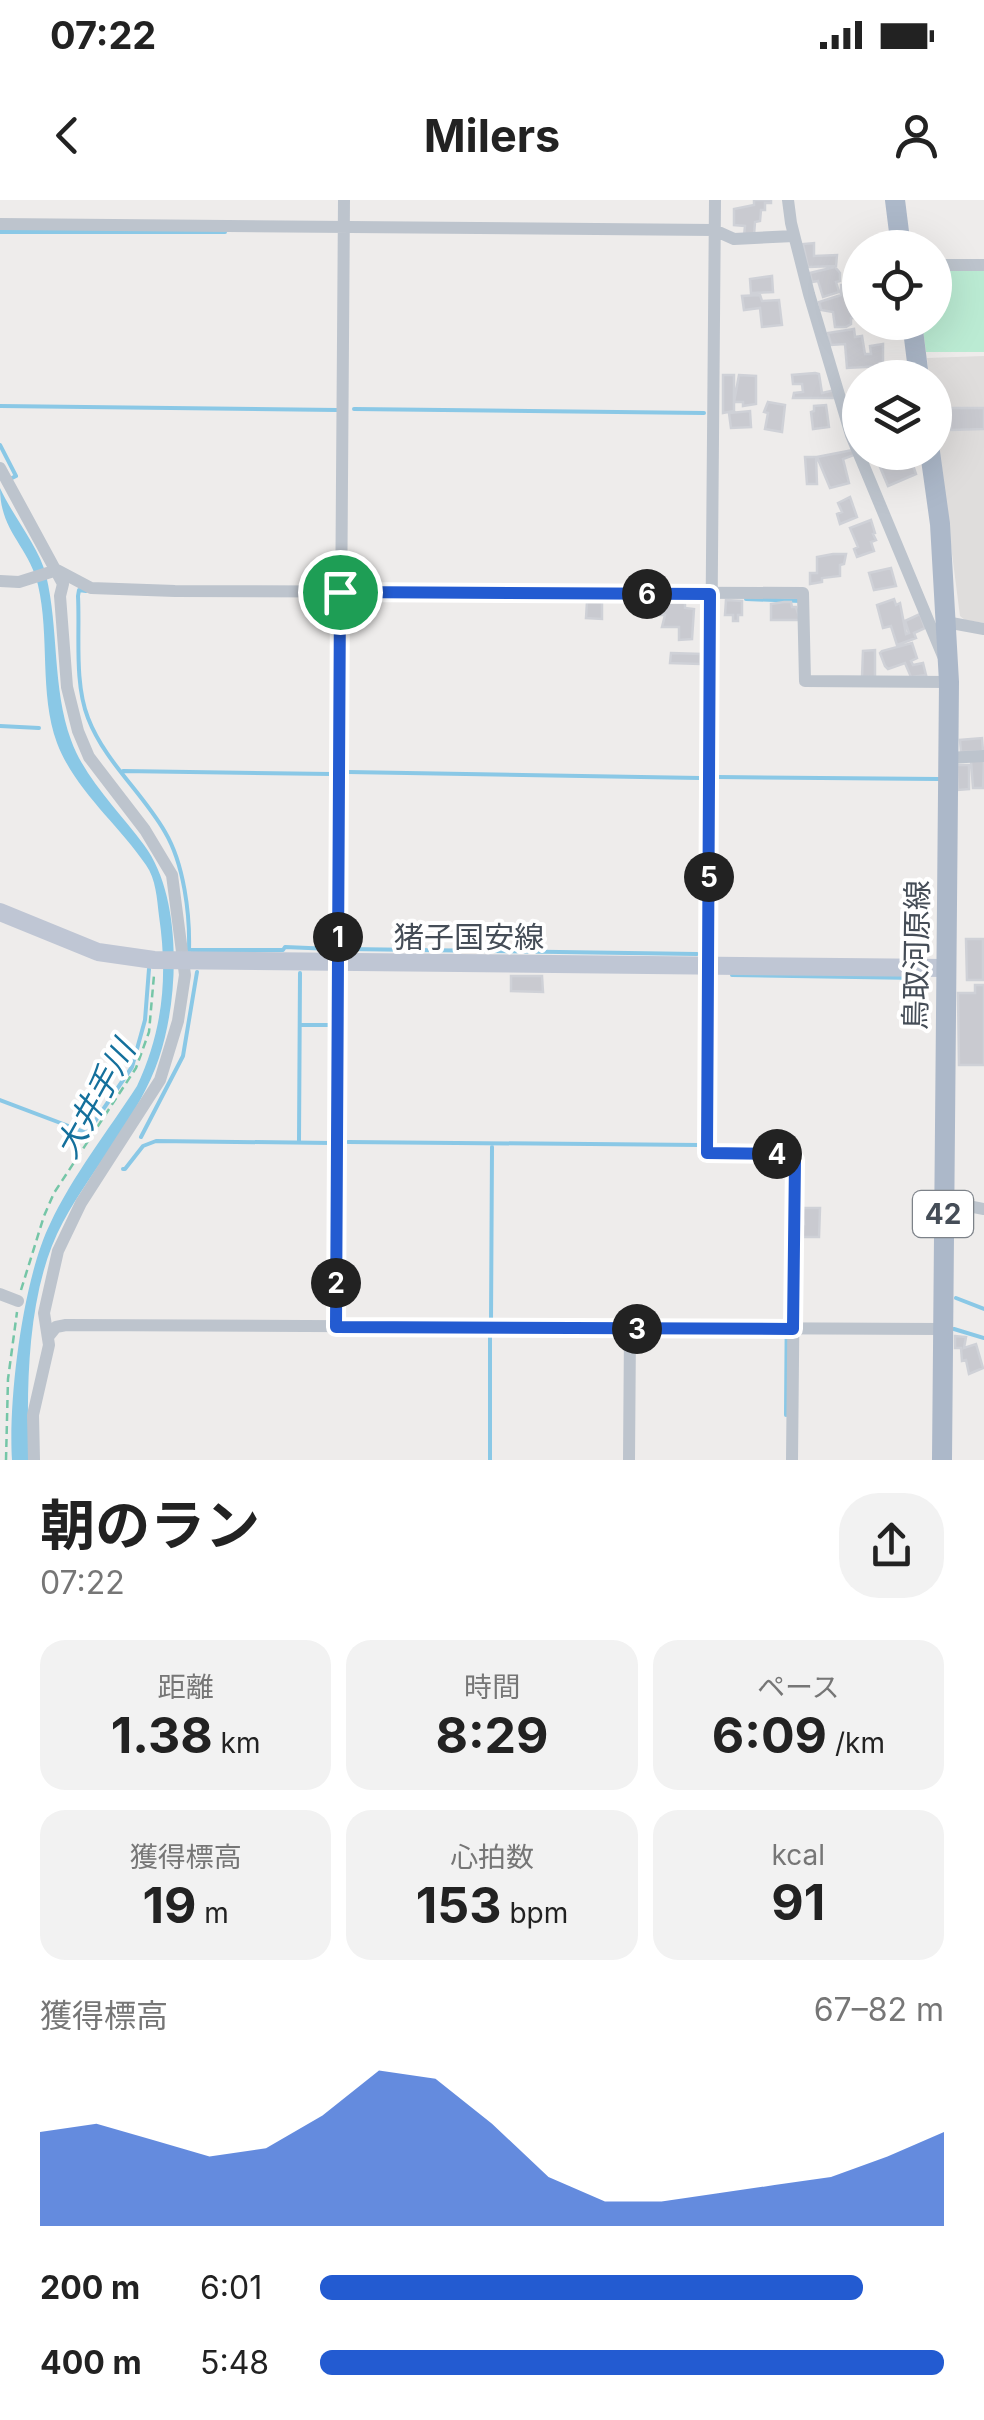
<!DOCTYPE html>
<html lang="ja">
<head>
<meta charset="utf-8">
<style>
  :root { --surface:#fff; --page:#f2f2f2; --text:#222; --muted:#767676; --accent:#235bd1 }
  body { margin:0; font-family:Inter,"Noto Sans JP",sans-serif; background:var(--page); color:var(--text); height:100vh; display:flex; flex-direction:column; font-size:38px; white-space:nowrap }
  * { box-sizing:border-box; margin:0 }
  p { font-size:32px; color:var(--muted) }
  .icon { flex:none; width:55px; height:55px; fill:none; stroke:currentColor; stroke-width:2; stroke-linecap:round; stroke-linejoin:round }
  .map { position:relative; height:1260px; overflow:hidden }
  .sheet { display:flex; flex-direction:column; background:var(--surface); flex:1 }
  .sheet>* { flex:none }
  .tools { position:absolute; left:842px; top:30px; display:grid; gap:20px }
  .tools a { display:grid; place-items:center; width:110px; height:110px; border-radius:50%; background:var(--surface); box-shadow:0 10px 40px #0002; font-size:50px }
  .pin { position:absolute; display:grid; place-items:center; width:85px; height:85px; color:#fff; margin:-42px; border:5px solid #fff; border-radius:50%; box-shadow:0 2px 10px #0007 }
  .km { position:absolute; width:50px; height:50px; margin:-25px; border-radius:50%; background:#222; color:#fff; font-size:28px; line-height:50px; text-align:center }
  .round { display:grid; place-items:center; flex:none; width:105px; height:105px; border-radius:40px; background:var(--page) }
  .summary { display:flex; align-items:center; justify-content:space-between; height:170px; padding:0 40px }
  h1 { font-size:55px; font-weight:700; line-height:75px }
  .stats { display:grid; grid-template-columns:repeat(3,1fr); gap:15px; height:170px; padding:10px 40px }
  .stats div { display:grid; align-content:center; border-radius:25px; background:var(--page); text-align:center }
  .stats b { font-size:50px; font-weight:700 }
  .stats small { font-size:28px; font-weight:400 }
  .stats p { font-size:28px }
  .chart { height:280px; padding:20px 40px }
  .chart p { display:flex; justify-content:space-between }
  .chart svg { width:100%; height:180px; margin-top:10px; fill:var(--accent); opacity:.7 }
  ul { padding:0 40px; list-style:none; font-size:32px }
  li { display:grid; grid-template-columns:160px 120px 1fr; align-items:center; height:75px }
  li i { height:25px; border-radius:12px; background:var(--accent) }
  .status { display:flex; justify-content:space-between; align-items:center; height:70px; padding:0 50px; background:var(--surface); direction:ltr }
  .status svg { height:28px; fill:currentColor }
  header { display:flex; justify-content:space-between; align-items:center; height:130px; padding:0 40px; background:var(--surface); font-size:45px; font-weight:700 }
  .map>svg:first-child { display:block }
  .education { fill:#dfdddc }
  .green { fill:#bbebd3 }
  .water { fill:#8ac8e6 }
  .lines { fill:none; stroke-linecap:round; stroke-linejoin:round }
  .stream { stroke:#8ac8e6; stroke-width:4 }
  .building { fill:#c9cad0; stroke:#cfd1d7; stroke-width:2.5 }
  .path { stroke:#75c6a7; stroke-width:2.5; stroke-dasharray:8 5; stroke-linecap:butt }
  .street { stroke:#bdc4cd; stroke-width:12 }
  .secondary { stroke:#bfc6d4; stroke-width:18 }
  .primary { stroke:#acb8c9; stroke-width:20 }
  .route-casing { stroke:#fff; stroke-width:20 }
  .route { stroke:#235bd1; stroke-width:12 }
  .labels { text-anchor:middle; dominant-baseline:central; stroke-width:8; stroke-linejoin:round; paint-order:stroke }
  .shield { fill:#fff; stroke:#7d8289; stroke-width:2.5 }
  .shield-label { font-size:28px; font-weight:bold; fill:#454d57 }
  .street-label { font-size:30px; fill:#454d57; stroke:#fff }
  .water-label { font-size:32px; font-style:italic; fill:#14709c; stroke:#fff }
</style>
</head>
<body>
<div class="status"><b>07:22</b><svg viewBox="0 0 49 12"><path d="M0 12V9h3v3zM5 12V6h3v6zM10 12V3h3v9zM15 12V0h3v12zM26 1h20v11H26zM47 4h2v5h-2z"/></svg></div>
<header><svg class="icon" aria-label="back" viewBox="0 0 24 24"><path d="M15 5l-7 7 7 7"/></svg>Milers<svg class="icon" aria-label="person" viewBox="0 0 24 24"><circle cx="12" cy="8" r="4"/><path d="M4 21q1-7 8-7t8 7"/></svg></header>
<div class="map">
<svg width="984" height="1260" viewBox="0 0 984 1260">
  <rect width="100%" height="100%" fill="#eeeceb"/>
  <path class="education" d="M984,156V423L965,420L960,416L935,221V178L929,177L927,158Z"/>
  <path class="green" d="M984,68V152H926L922,123L935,122V69Z"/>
  <path class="water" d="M0,288C12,315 39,347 46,375C59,429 52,487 71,540C85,579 120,612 144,645C183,697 179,799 159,858C139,917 93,967 63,1022C27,1088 26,1186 29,1260H12C8,1199 23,1079 50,1024C73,975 108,931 137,886C163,830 168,777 159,716C157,699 156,679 146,665C118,624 75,590 57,543C39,493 50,436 38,385C29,346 0,332 0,288Z"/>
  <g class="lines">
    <path class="stream" d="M0,32H225
      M0,206L337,210
      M354,209L704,213
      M0,245L16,276L12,278
      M86,391L79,390L78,396C80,434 74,482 88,518C105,562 142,592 165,632C184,664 190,714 189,750
      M603,399H704
      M746,399L801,401
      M0,526L39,528
      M123,571L331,574
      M348,572L700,578
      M718,577L939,579
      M348,749L697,754
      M191,750H283L285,747L332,749
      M732,775L917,778
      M300,825H335
      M0,900L87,933L132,867L145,820L149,769
      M141,937L183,856L197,772
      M299,942L300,773
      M348,942L699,945
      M123,969H125L143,946L156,941L332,943
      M956,1098L984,1109
      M491,1122L492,947
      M954,1129L984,1138
      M490,1132V1260
      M786,1215L788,960"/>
  </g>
  <path class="building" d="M754,0H771V3H765V10H761L760,21L755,22L754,35L744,36L745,26L734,25V9L754,5Z
    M814,43V56L837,55L836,66L808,67L803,44Z
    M835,67L840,73V81L836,82L839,92L823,97L818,81L812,82L810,73Z
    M772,76L773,92L751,93L750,79Z
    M841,85H849V95H859L860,118H851V124L846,127H835L833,112L821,110L819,102L841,95Z
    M760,95L762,101L779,100L782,125L762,127L760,108L744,110L742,96Z
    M854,129L855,137L862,136L865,154H871L870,146L883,144V166L847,168L845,144L831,145L828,133Z
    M815,173L819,174L822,193L835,190L836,198H793L794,193L803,192L802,184H793L792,175Z
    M723,175H734V211L723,213Z
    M739,175L756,176V204L743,206V202H734Z
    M768,202L785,205L782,232L765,229L768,213L764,212Z
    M826,205L829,227L813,229L811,212L814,211V206Z
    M950,208H984V229L951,230Z
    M750,211L751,227L731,228L729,213Z
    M853,250L854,255L843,259L849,283L830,288L817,257Z
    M896,255L901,269L913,265L916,274L888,286L880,267L884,266L882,260Z
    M805,257H816L817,284H807Z
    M850,297L857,317L840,324L837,314L842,312L838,303Z
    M871,320L875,333L873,334L876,340L871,342L874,351L857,357L854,349L858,347L850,328Z
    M833,354H846L844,364L840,365V376L822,378V382L810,384V373H817V357Z
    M891,368L896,386L874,390L869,373Z
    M894,399L896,405L900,403L906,434L909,433L905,421L920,414L925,428L914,433L916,438L897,445L891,426L883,428L877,405Z
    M685,400V408L694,409L692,439L679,440V427H662L665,415H657L656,401Z
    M726,400L742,401V415H738V421H733V415H725Z
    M587,402H602V419L586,418Z
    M784,402H791L792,407H796L800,420H771V404Z
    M912,443L917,458L911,461L913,465L923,463L926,475L911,477L905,463L888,469L885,466L880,453L882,451Z
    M875,450V477H862L863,451Z
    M671,453L701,454L700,464L670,463Z
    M982,538L983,551L961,552L960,540Z
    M984,560L983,588H973L971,561Z
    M957,565H969V589L958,590Z
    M966,739H983V780H967Z
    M511,776H542L543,792L511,791Z
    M975,785H984V865H959L958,793H975Z
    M801,1008H820L819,1037H797V1024H804Z
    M955,1136L966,1137L964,1148L976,1144L983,1168L969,1174L966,1160L962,1161L961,1148H955Z"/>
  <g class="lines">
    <path class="path" d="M21,1090L44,1016L54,993L136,868L149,832L154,775
      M6,1260L8,1179L17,1112"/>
    <path class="street" d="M715,0L707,953L791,955L795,959L792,1260
      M788,0L791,23L809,94L851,235L943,456
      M0,24L714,30L734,39L794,36
      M935,65H984
      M0,268L63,384L60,396L67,487L78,531L89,557L145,630L172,675L185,775L178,821L160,880L81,1003L58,1051L44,1113L49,1145L33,1215L34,1260
      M0,381L19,382L57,370L91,388L175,391L803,393L805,481L949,482
      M946,422L984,429
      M948,558L984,556
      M943,1001L984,1009
      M0,1094L18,1101
      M336,1127L344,0
      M48,1137L56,1127L66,1125L941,1129
      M629,1260L630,1129"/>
    <path class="secondary" d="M0,712L98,752L154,760L945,768"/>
    <path class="primary" d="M895,0L901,48
      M912,122L919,178
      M930,252L940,324L949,482L942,1260"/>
  </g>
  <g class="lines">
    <defs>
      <path id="route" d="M340,392L710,394L707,953L791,954L795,960L793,1129L336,1127Z"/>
    </defs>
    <use href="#route" class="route-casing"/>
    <use href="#route" class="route"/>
  </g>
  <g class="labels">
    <rect class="shield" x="913" y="991" width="60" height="46" rx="8"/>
    <g class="shield-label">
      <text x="943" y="1014">42</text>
    </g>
    <g class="street-label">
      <text x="469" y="737">猪子国安線</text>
      <text transform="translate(916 755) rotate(-89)">鳥取河原線</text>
    </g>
    <g class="water-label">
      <text transform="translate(95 899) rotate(-61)">大井手川</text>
    </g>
  </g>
</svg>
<div class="tools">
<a><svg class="icon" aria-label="locate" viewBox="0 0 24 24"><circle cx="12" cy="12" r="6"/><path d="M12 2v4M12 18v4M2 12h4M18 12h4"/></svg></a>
<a><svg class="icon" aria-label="layers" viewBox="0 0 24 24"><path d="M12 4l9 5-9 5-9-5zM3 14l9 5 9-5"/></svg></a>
</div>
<div class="pin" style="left:340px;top:392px;background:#1e9e55"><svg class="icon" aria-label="arrive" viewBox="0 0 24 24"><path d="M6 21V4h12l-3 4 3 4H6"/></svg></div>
<b class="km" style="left:338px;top:737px">1</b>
<b class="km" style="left:336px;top:1083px">2</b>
<b class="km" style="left:637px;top:1129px">3</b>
<b class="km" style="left:777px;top:954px">4</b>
<b class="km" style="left:709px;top:677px">5</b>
<b class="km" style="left:647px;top:394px">6</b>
</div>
<section class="sheet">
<div class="summary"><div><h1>朝のラン</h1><p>07:22</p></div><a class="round"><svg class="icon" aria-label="share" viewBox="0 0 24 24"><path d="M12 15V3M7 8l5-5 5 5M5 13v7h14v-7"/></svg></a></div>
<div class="stats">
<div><p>距離</p><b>1.38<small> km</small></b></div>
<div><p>時間</p><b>8:29</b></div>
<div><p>ペース</p><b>6:09<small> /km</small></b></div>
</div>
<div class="stats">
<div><p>獲得標高</p><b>19<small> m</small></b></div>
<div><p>心拍数</p><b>153<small> bpm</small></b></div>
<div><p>kcal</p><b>91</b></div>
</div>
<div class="chart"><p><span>獲得標高</span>67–82 m</p>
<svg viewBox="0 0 160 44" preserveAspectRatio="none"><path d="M0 44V21L10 19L20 23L30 27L40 25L50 17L60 6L70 8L80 19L90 32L100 38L110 38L120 36L130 34L140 32L150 27L160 21V44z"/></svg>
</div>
<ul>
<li><b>200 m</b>6:01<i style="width:87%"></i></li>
<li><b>400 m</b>5:48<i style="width:100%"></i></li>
</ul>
</section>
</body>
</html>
